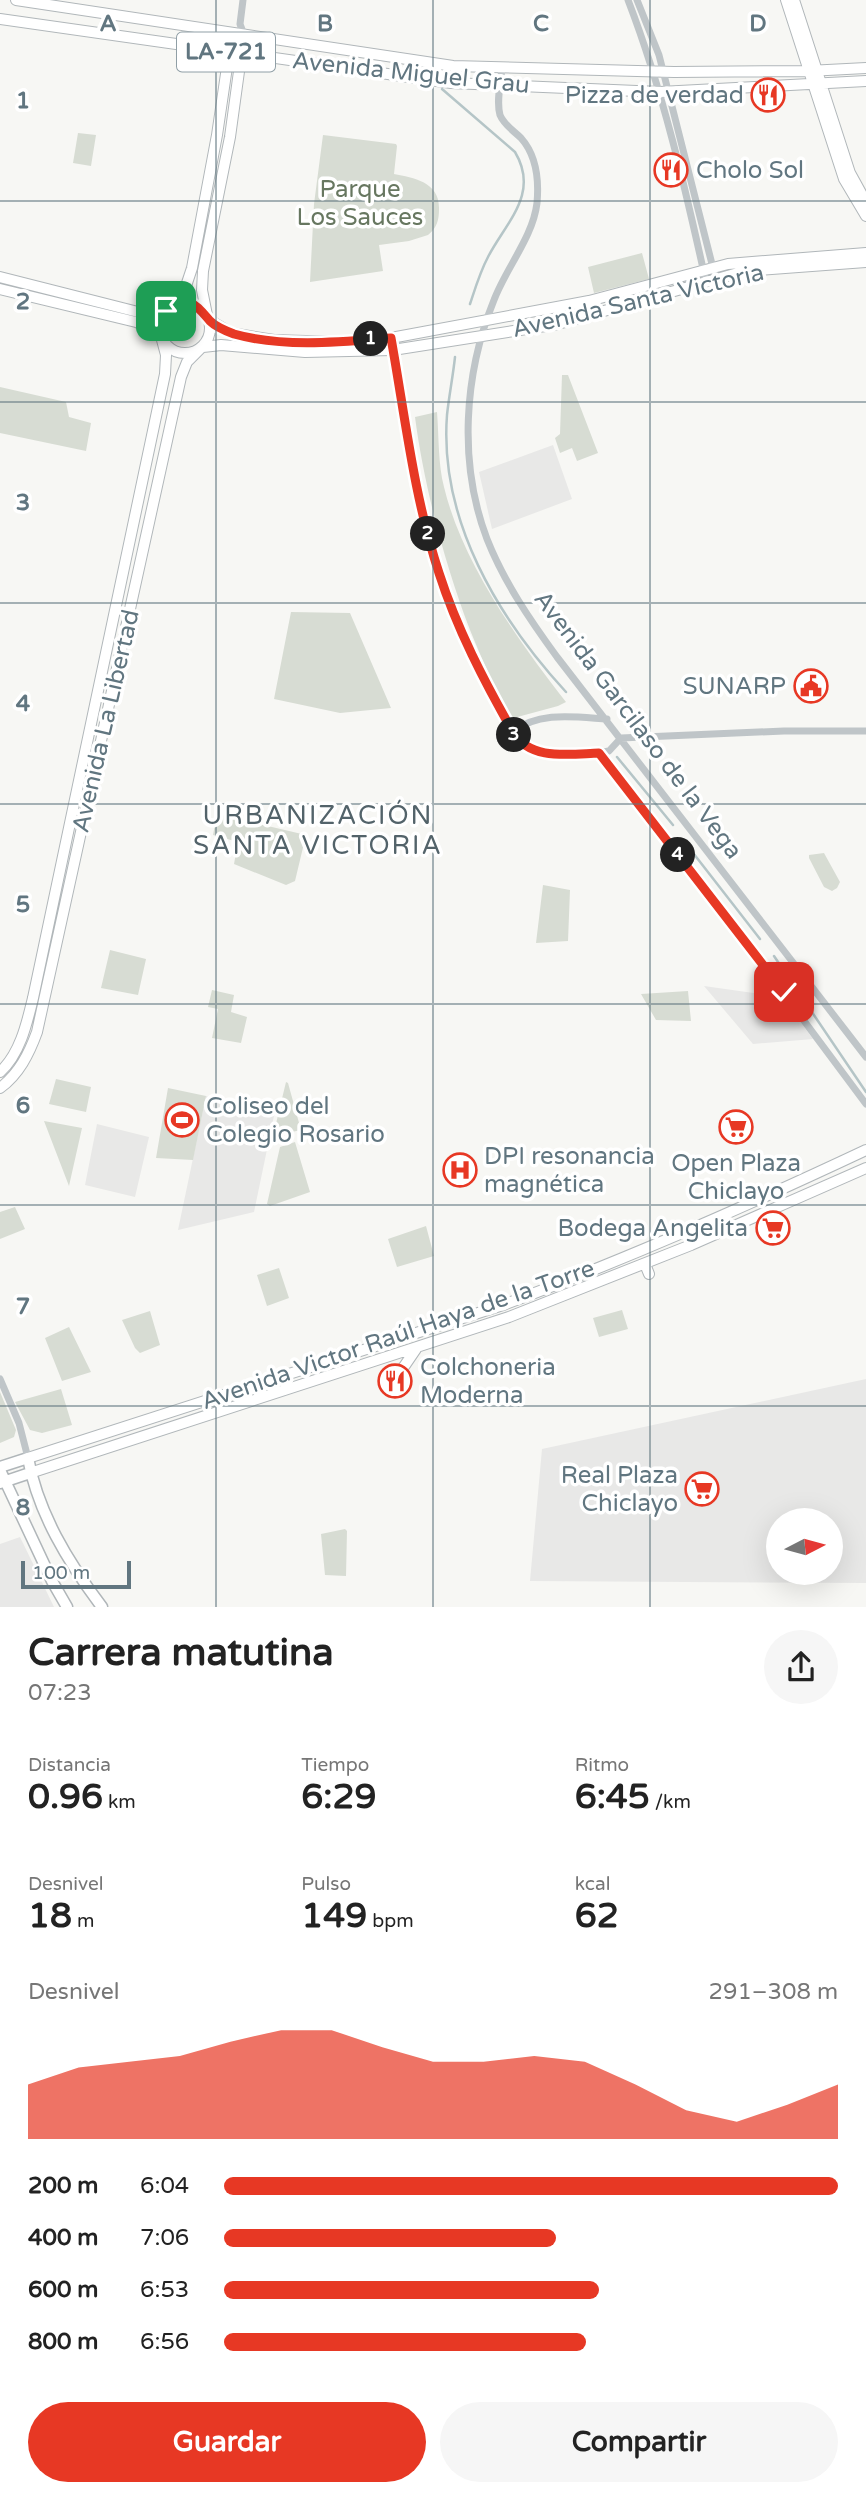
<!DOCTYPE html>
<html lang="es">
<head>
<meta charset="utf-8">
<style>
  :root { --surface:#fff; --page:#f6f6f6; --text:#222; --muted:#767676; --accent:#e73824 }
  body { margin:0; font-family:"Varela Round",sans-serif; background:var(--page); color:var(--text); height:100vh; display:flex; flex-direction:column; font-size:26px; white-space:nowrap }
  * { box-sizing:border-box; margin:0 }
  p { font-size:23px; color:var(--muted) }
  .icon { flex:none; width:38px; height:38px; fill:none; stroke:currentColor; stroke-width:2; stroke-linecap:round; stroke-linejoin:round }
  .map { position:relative; height:1607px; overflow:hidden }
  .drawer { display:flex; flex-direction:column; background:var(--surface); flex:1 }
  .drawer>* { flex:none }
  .needle { width:46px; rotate:84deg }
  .controls { position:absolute; left:766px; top:1508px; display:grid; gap:14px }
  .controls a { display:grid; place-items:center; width:77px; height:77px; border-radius:50%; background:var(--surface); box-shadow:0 7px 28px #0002; font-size:35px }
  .scale { position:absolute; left:21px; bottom:18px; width:110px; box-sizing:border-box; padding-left:7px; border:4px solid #617680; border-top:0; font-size:19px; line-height:24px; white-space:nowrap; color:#617680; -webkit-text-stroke:5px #fff; paint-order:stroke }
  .pin { position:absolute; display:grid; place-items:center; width:60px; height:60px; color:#fff; margin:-30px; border-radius:14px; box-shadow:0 4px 10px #0006 }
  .km { position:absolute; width:35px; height:35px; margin:-18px; border-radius:50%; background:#222; color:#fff; font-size:19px; line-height:35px; text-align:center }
  .round { display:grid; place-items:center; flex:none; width:74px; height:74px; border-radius:37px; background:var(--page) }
  .head { display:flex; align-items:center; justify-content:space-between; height:119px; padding:0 28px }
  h1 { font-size:38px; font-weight:700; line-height:52px }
  .metrics { display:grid; grid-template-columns:repeat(3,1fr); gap:10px; height:119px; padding:7px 28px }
  .metrics div { display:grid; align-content:center }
  .metrics b { font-size:35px; font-weight:700 }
  .metrics small { font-size:19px; font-weight:400 }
  .metrics p { font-size:19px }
  .chart { height:196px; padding:14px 28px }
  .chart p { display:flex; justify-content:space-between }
  .chart svg { width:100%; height:126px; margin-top:7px; fill:var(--accent); opacity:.7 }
  .action { display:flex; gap:14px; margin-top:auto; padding:14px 28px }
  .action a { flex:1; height:80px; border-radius:42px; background:var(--accent); color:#fff; font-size:28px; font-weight:700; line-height:80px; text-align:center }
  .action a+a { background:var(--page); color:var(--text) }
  ul { padding:0 28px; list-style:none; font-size:23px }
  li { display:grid; grid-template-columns:112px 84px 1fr; align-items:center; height:52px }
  li i { height:18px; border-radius:9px; background:var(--accent) }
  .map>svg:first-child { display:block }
  .built { fill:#e8e8e7; fill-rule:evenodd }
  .green { fill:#d7dcd3 }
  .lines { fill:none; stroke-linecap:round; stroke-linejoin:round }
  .stream { stroke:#b5c5c7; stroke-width:2.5 }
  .major-casing { stroke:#b1b7ba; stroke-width:12 }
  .highway-casing { stroke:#b0b6b9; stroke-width:13 }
  .minor { stroke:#bfc5c8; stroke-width:7 }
  .major { stroke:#fff; stroke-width:10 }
  .highway { stroke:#fff; stroke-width:10 }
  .route-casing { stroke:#fff; stroke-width:14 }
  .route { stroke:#e73824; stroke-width:9 }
  .grid { fill:none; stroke:#617680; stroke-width:2; stroke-opacity:0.55 }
  .labels { text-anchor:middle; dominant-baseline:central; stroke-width:7; stroke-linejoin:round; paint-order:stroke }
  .shield { fill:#fff; stroke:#909fa6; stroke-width:2 }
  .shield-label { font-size:23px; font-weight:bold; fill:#617680 }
  .street-label { font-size:24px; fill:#617680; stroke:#fff }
  .poi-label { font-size:24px; fill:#617680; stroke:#fff; text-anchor:end }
  .park-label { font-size:24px; fill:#677760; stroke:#fff }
  .neighbourhood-label { font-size:26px; letter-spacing:2px; fill:#53636a; stroke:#fff }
  .grid-label { font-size:23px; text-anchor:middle; font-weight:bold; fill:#617680; stroke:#fff; stroke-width:7; stroke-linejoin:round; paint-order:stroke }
</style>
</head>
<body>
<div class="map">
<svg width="866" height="1607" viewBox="0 0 866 1607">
  <rect width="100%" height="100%" fill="#f7f7f4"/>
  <path class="built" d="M553,445L572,499L492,529L479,472Z
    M704,986L782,997L813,1039L753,1044Z
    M206,1096L275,1111L254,1212L178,1230Z
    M97,1124L149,1137L135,1197L85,1185Z
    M866,1379V1583L530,1581L542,1449ZM779,1521H831V1573H779Z
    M20,1537L39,1576L54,1607H0V1544Z"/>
  <path class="green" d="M78,133L96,135L91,166L73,163Z
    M323,135L396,144L397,146L394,174C414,178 440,182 439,209C439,220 437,228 428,235L409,241L379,245L383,271L310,282L314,204Z
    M642,253L649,279L594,293L588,267Z
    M562,375H568L598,453L577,461L572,448L560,453L555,438L560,434Z
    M0,387L66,402L69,417L91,423L86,451L0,433Z
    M437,412C439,437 438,464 444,487C462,562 518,641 566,702L558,706L510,719C496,690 482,660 470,630C445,565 424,486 415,417Z
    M291,612L350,613L391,708L340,713L274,699Z
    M217,814L306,835L295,881L286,885L234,864L238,842L213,835Z
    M824,853L840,882L837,888L832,891L824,887L809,858V855Z
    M543,885L570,890L568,941L536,943Z
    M110,950L146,959L138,995L101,988Z
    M212,990L234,995L231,1012L247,1017L241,1043L212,1038L218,1009L208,1007Z
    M688,991L691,1021L656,1020L641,994Z
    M56,1079L91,1087L86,1112L49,1104Z
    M286,1082L288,1083L301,1130L273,1136Z
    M168,1088L206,1096L193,1160L156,1158Z
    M44,1121L82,1128L69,1186Z
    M295,1142L310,1192L270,1206L267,1204L280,1147Z
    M15,1207L25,1229L0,1239V1212Z
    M426,1226L434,1256L397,1267L388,1239Z
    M279,1268L289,1298L267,1306L257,1275Z
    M622,1310L628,1329L599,1337L593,1318Z
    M150,1311L160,1345L140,1353L135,1348L122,1320Z
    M69,1327L91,1372L62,1381L45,1338Z
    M61,1389L72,1425L42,1433L30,1430L15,1402Z
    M0,1392L16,1430L14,1437L0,1443Z
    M345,1529L347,1531L346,1576L325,1575L321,1534Z"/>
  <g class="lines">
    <path class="stream" d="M442,89L515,152C540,194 506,222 488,257C480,272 475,289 470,304
      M455,357C453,376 449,396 447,415C439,520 498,618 566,692
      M617,757L673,825
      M683,840L760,939
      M774,956L866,1092"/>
    <defs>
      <path id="major" d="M16,0L453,66L674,72L808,71L866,68
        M786,0L844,179L866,216
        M794,0L850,173L866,202
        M0,19L451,83L660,92L866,81
        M0,277L138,312L166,311
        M0,289L136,322L150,328L161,336
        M160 328a25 25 0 1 1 50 0a25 25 0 1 1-50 0Z
        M169,308L186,286L192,268L217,135L232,33
        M207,315L202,290L203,271L230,137L244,35
        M209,320L231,333L274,340L338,342L391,338L589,301L728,264L866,253
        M203,347L221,345L305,352L393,350L558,324L745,271L866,262
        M0,1072C20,1054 27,1023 33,998L165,374L166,355L162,340
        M0,1088C19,1074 29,1054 37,1032L181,377L187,362L200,349
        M645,1264L649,1274
        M403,1368L416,1349
        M28,1458L503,1305C627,1259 747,1206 866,1150
        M30,1473L509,1317L691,1245L866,1168"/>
      <path id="highway" d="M0,1467L28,1458C38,1513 68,1562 102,1607
        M0,1470L52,1581L67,1607
        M0,1483L30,1473"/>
    </defs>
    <use href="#major" class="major-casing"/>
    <use href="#highway" class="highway-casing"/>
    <path class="minor" d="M243,0L240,24L244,35
      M628,0C663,91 685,187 706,282
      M637,0L659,55L714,272
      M502,67C501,82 496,101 500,115C504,125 514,131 521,138C537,156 539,181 537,203C533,237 506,268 494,300C464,374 458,463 487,539C504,582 530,620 557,657L866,1057
      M391,338C405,416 414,497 439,573C457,629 484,681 513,732C517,739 521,745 528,749C544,758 591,755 609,751L621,738
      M513,732C538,711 575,717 607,719
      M621,738L784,731H866
      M599,753L749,947L866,1104
      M0,1379L19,1423L28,1458"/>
    <use href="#major" class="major"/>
    <use href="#highway" class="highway"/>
  </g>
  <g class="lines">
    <defs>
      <path id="route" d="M166,311C188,292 196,305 210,321C216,327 226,331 234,334C284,348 341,342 391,338C405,416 414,497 439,573C457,629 484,681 513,732C530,761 569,754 599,753L784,992"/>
    </defs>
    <use href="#route" class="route-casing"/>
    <use href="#route" class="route"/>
  </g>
  <path class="grid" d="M216,0V1607M433,0V1607M650,0V1607M0,201H866M0,402H866M0,603H866M0,804H866M0,1004H866M0,1205H866M0,1406H866"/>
  <defs>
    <symbol id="restaurant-ring" viewBox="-11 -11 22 22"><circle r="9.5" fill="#fff" stroke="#e73824" stroke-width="1.5"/><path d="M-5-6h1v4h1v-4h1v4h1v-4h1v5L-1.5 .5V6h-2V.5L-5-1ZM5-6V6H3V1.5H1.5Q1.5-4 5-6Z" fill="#e73824"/></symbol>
    <symbol id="civic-ring" viewBox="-11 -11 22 22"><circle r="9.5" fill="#fff" stroke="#e73824" stroke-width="1.5"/><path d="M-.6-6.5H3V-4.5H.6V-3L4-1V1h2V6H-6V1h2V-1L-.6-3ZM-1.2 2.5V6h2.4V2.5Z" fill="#e73824"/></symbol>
    <symbol id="stadium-ring" viewBox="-11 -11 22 22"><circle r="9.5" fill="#fff" stroke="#e73824" stroke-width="1.5"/><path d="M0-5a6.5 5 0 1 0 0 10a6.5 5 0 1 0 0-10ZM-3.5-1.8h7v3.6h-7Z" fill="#e73824"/></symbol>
    <symbol id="supermarket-ring" viewBox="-11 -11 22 22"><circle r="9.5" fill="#fff" stroke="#e73824" stroke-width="1.5"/><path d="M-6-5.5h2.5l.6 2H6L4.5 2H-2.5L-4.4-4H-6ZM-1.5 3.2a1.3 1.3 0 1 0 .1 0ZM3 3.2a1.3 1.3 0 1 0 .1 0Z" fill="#e73824"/></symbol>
    <symbol id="hospital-ring" viewBox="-11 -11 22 22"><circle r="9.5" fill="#fff" stroke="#e73824" stroke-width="1.5"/><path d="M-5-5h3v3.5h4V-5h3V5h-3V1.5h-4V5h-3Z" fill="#e73824"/></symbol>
  </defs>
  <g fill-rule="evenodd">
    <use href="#restaurant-ring" x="749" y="76" width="38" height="38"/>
    <use href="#restaurant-ring" x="652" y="151" width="38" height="38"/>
    <use href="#civic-ring" x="792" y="667" width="38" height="38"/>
    <use href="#stadium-ring" x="163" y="1101" width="38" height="38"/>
    <use href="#supermarket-ring" x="717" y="1108" width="38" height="38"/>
    <use href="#hospital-ring" x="441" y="1151" width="38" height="38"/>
    <use href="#supermarket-ring" x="754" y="1209" width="38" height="38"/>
    <use href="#restaurant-ring" x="376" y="1362" width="38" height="38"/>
    <use href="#supermarket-ring" x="683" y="1470" width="38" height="38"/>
  </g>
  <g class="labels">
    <rect class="shield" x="177" y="32.5" width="98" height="39" rx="5"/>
    <g class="shield-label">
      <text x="226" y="52">LA-721</text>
    </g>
    <g class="street-label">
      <text transform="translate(411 73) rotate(6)">Avenida Miguel Grau</text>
      <text transform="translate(638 301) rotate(-13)">Avenida Santa Victoria</text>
      <text transform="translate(106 721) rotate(-77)">Avenida La Libertad</text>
      <text transform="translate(638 725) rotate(53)">Avenida Garcilaso de la Vega</text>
      <text transform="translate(398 1335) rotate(-19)">Avenida Victor Raúl Haya de la Torre</text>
    </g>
    <g class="poi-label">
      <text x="744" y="95">Pizza de verdad</text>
      <text x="696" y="170" text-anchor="start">Cholo Sol</text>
      <text x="786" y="686">SUNARP</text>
      <text x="206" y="1106" text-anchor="start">Coliseo del<tspan x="206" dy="28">Colegio Rosario</tspan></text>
      <text x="484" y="1156" text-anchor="start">DPI resonancia<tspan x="484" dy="28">magnética</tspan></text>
      <text x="736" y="1163" text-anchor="middle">Open Plaza<tspan x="736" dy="28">Chiclayo</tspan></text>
      <text x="748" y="1228">Bodega Angelita</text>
      <text x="420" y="1367" text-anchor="start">Colchoneria<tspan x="420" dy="28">Moderna</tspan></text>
      <text x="678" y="1475">Real Plaza<tspan x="678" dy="28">Chiclayo</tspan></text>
    </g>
    <g class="park-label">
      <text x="360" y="189">Parque<tspan x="360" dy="28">Los Sauces</tspan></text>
    </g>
    <g class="neighbourhood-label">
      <text x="318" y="815">URBANIZACIÓN<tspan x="318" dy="30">SANTA VICTORIA</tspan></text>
    </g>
  </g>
  <g class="grid-label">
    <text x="108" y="31">A</text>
    <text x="325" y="31">B</text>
    <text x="541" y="31">C</text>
    <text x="758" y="31">D</text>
    <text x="23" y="108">1</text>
    <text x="23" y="309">2</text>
    <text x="23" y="510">3</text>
    <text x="23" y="711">4</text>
    <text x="23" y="912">5</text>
    <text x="23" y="1113">6</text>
    <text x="23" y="1314">7</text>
    <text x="23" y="1515">8</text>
  </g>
</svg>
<div class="controls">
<a><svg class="needle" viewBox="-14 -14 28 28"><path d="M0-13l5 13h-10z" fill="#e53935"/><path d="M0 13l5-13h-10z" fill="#767676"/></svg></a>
</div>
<div class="scale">100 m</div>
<div class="pin" style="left:166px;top:311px;background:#1e9e55"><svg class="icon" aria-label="arrive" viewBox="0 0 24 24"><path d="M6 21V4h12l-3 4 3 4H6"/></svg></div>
<div class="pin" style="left:784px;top:992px;background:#d93025"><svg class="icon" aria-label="check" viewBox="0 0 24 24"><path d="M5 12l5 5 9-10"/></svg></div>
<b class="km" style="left:371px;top:339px">1</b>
<b class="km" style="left:428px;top:534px">2</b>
<b class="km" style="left:514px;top:735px">3</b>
<b class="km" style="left:678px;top:855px">4</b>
</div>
<section class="drawer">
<div class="head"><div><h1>Carrera matutina</h1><p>07:23</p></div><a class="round"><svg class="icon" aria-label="share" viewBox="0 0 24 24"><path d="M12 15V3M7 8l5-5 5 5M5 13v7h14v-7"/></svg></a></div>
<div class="metrics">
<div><p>Distancia</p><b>0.96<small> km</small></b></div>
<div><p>Tiempo</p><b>6:29</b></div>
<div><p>Ritmo</p><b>6:45<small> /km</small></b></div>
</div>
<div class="metrics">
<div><p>Desnivel</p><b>18<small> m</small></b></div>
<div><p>Pulso</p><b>149<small> bpm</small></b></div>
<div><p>kcal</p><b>62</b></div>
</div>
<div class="chart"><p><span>Desnivel</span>291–308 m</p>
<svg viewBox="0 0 160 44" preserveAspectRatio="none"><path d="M0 44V25L10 19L20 17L30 15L40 10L50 6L60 6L70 12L80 17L90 17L100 15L110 17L120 25L130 34L140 38L150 32L160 25V44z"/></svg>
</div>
<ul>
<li><b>200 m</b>6:04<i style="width:100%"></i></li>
<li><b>400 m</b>7:06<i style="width:54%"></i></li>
<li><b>600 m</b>6:53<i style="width:61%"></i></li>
<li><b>800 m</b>6:56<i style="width:59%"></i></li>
</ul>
<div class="action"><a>Guardar</a><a>Compartir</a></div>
</section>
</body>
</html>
